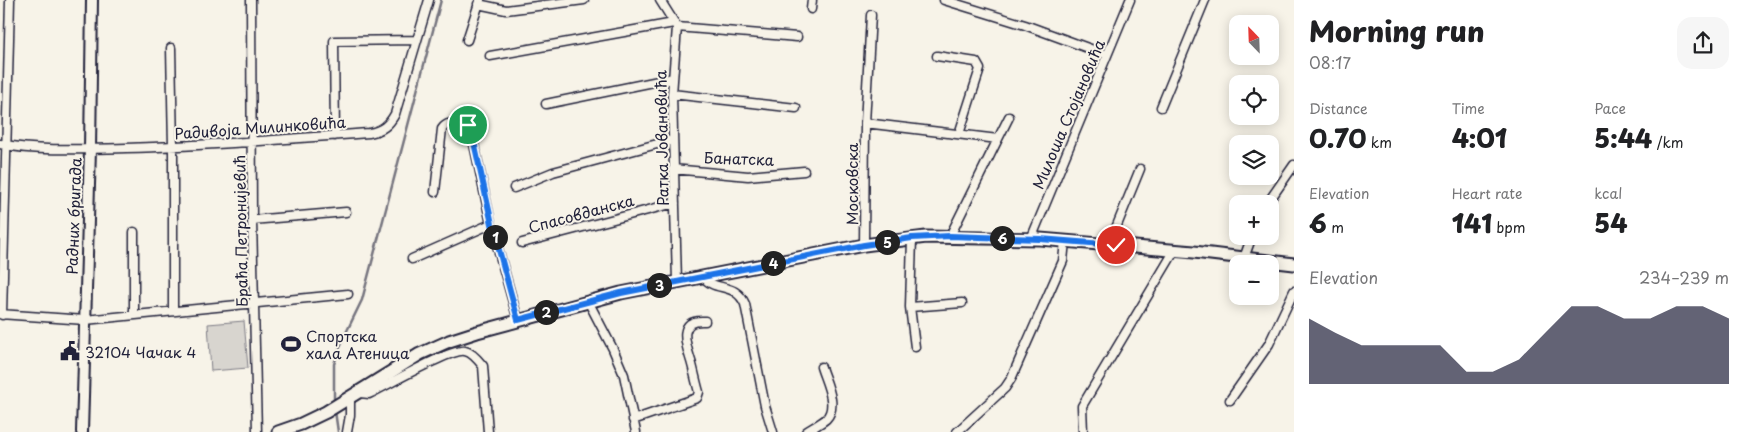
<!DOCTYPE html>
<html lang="en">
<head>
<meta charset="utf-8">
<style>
  :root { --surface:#fff; --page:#f6f6f6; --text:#202124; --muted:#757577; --accent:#22223b }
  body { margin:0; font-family:"Playpen Sans",sans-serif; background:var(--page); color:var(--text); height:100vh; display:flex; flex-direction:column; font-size:19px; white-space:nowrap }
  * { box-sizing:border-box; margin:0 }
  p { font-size:16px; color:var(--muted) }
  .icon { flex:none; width:28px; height:28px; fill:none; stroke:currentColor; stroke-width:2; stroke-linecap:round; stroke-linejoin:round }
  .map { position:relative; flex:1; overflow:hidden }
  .sheet { display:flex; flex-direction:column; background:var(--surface); width:450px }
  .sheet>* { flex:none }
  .needle { width:32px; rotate:337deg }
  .fabs { position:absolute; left:1229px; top:15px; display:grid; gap:10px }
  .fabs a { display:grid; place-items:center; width:50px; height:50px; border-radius:10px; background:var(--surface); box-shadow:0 2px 12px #0003; font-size:25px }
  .pin { position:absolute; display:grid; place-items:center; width:42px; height:42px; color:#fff; margin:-21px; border:2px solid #fff; border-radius:50%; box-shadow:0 1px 5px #0007 }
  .km { position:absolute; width:25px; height:25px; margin:-12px; border-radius:50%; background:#222; color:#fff; font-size:14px; line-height:25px; text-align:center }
  .round { display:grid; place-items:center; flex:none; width:52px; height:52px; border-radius:15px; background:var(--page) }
  .summary { display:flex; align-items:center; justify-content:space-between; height:85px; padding:0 15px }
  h1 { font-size:28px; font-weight:800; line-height:38px }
  .figures { display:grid; grid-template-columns:repeat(3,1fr); gap:8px; height:85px; padding:5px 15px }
  .figures div { display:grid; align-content:center }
  .figures b { font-size:25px; font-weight:800 }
  .figures small { font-size:14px; font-weight:400 }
  .figures p { font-size:14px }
  .chart { height:140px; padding:10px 15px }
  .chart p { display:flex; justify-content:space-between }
  .chart svg { width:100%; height:90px; margin-top:5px; fill:var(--accent); opacity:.7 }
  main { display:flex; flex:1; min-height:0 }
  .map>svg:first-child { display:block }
  .green { fill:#d8d5cf; stroke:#7d7c85 }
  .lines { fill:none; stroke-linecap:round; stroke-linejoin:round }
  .stream { stroke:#76747f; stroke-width:2.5 }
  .minor-casing { stroke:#22223b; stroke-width:11 }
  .tertiary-casing { stroke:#22223b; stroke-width:14 }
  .secondary-casing { stroke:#22223b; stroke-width:15 }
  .minor { stroke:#f7f3e8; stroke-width:8 }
  .tertiary { stroke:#f7f3e8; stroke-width:10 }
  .secondary { stroke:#f7f3e8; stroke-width:11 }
  .route-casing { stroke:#fff; stroke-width:10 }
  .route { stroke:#1a73e8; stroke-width:6 }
  .labels { text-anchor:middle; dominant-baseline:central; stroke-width:4; stroke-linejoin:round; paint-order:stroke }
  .street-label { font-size:15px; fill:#22223b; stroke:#f7f3e8 }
  .poi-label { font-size:15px; fill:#22223b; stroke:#f7f3e8; text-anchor:start }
</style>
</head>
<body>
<main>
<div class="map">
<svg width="1294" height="432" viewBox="0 0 1294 432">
  <rect width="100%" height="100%" fill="#f7f3e8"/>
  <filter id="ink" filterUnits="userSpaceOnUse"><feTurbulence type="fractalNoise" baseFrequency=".02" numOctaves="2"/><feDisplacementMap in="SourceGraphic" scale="10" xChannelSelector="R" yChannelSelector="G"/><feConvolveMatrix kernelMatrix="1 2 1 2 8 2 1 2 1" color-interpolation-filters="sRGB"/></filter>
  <g filter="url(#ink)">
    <path class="green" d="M244,321L248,368L211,371L208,324Z"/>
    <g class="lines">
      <path class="stream" d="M334,403V364L343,339L362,300L441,0
        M335,411L338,432"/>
      <defs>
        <path id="minor" d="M251,0L252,220L257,432
          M660,0L677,27L672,94L677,282
          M944,0L1025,25L1107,55
          M478,4L506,10L584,0
          M811,9L812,0
          M677,27L797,37
          M467,40L480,0
          M171,48L173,147V311
          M490,56L674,23
          M937,56L976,62L980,69L959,134
          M672,94L796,108
          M546,104L673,78
          M1161,107L1205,0
          M865,123L998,139L950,236
          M335,136L334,41L417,40
          M998,139L1009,117
          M0,144C39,152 86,149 126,148C207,146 288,139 369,133C382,131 389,125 395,114L429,0
          M673,169L748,176L804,171
          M514,188L553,172L672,140
          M435,192L442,129C447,121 456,123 465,123L471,130L491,224L518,320
          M1267,204L1294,165
          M252,220L346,212
          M134,232V315
          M912,238L910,307L915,347
          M1031,239L1130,0
          M522,243L675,203
          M864,245L865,123L871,15
          M1109,245L1140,169
          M1244,258L1252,236
          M412,259L491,224
          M703,276C714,293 735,281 745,304L765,406L773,432
          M588,301L613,349L624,375L636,432
          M910,307L962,303
          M0,314L85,320L348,294
          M2,315L10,0
          M360,393L369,394C386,386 451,348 465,351C472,352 479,361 483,366L488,432
          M1230,400L1269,344L1294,291
          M633,420L697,398L699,392C696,382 694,371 691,361C686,345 676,319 705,321
          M347,432L350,415V399
          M806,432C812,428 820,424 826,419C839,406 825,381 821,367
          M957,432L1005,388L1011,379L1063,261L1065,241
          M1083,432L1082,406L1175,250"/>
        <path id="tertiary" d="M82,432L90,149L92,0"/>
        <path id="secondary" d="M278,432L301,424L326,412L420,354L449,341L477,332L621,293L864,245L926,237L1040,239L1194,252L1294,264"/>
      </defs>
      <use href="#minor" class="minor-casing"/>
      <use href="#tertiary" class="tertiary-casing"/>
      <use href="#secondary" class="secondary-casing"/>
      <use href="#minor" class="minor"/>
      <use href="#tertiary" class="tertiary"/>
      <use href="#secondary" class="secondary"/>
    </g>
  </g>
  <g class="lines" filter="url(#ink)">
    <defs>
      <path id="route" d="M468,125L474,142L492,224L518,320L621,293L864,245L912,238L950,236L1040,239L1116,245"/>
    </defs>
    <use href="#route" class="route-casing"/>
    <use href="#route" class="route"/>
  </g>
  <defs>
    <symbol id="stadium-bare" viewBox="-9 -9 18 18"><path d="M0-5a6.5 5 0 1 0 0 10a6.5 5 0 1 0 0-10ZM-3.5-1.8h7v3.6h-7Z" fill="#22223b" stroke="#f7f3e8" stroke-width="2.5" paint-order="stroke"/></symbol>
    <symbol id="civic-bare" viewBox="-9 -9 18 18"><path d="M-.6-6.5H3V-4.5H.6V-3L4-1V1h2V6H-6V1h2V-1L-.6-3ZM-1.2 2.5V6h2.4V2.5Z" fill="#22223b" stroke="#f7f3e8" stroke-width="2.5" paint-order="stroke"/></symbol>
  </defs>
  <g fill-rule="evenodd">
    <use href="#stadium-bare" x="277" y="330" width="28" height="28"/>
    <use href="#civic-bare" x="56" y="337" width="28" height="28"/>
  </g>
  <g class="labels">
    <g class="street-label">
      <text transform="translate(1068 114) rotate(-67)">Милоша Стојановића</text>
      <text transform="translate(260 127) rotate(-4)">Радивоја Милинковића</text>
      <text transform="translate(661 138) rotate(-91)">Ратка Јовановића</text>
      <text transform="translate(739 158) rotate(2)">Банатска</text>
      <text transform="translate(851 184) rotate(-90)">Московска</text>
      <text transform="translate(581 213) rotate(-15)">Спасовданска</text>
      <text transform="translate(73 216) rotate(-88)">Радних бригада</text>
      <text transform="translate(240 231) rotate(-91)">Браћа Петронијевић</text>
    </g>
    <g class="poi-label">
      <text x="306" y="335">Спортска<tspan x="306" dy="17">хала Атеница</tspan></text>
      <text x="85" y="351">32104 Чачак 4</text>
    </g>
  </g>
</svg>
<div class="fabs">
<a><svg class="needle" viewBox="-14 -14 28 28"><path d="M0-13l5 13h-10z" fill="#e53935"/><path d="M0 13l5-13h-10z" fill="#757577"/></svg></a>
<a><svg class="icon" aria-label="locate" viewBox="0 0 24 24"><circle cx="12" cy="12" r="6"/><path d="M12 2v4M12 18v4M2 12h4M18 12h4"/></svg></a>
<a><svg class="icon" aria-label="layers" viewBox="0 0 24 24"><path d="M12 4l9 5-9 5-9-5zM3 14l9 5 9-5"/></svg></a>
<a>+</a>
<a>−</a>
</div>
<div class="pin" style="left:468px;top:125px;background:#1e9e55"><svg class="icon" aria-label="arrive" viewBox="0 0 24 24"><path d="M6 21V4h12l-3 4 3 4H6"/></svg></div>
<div class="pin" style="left:1116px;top:245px;background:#d93025"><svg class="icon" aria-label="check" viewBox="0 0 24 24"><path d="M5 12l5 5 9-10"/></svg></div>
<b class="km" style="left:495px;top:237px">1</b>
<b class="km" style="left:546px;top:312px">2</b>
<b class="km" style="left:659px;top:285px">3</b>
<b class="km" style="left:773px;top:263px">4</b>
<b class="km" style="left:887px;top:242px">5</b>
<b class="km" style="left:1002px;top:238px">6</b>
</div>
<section class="sheet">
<div class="summary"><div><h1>Morning run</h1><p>08:17</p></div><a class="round"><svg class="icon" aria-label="share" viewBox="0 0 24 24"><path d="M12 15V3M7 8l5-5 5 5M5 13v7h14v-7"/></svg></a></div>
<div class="figures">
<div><p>Distance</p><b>0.70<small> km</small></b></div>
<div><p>Time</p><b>4:01</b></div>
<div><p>Pace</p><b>5:44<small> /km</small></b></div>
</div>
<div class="figures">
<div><p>Elevation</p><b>6<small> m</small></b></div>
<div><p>Heart rate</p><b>141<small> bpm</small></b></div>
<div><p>kcal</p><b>54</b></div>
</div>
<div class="chart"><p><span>Elevation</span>234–239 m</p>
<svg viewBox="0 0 160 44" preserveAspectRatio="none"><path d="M0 44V12L10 19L20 25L30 25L40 25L50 25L60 38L70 38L80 32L90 19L100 6L110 6L120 12L130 12L140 6L150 6L160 12V44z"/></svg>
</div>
</section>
</main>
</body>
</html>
